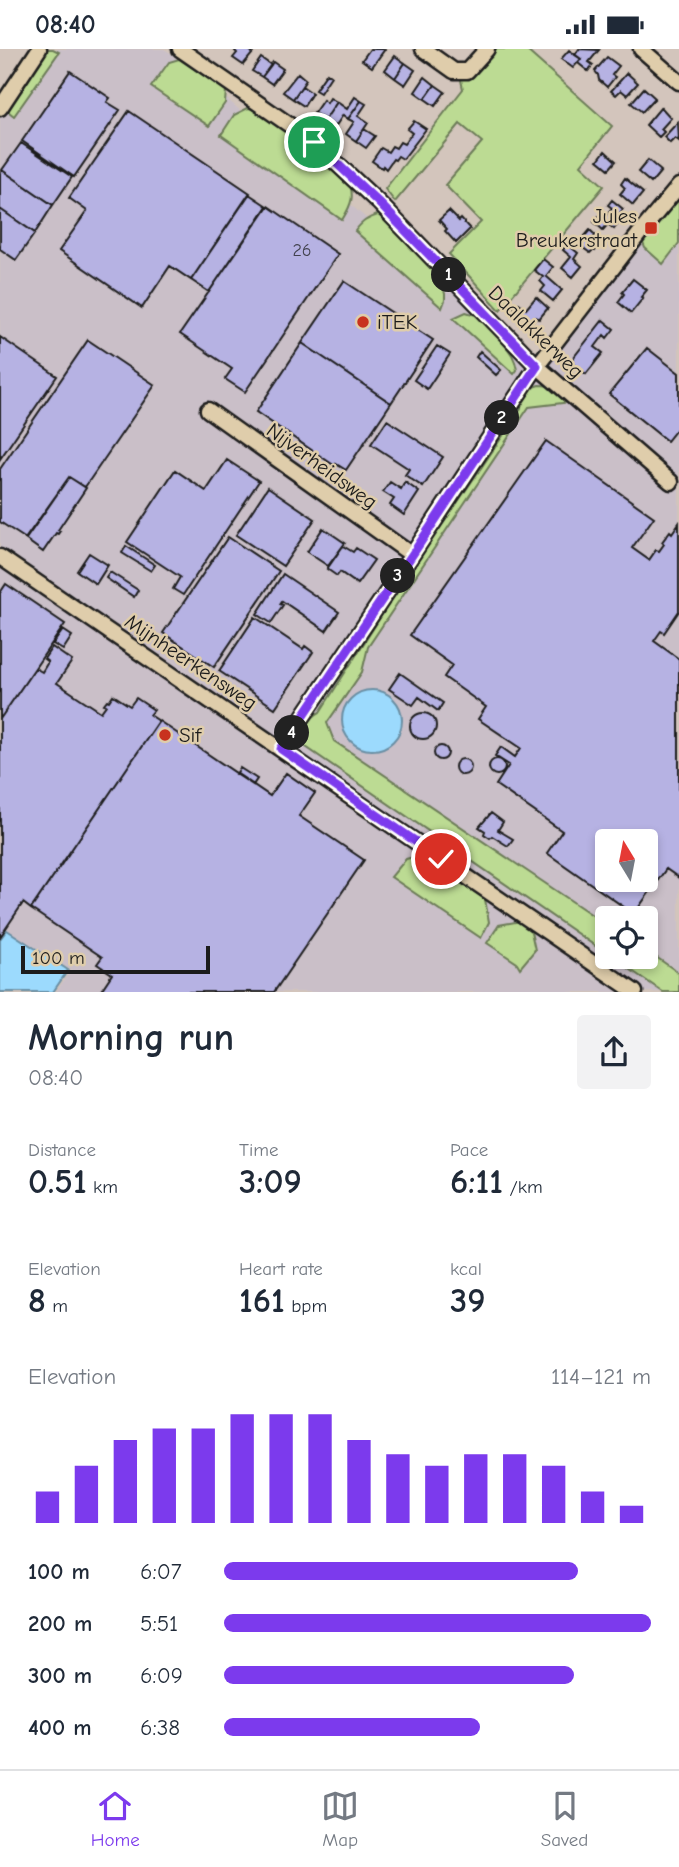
<!DOCTYPE html>
<html lang="en">
<head>
<meta charset="utf-8">
<style>
  :root { --surface:#fff; --page:#f2f2f3; --text:#1f2937; --muted:#747a83; --line:#e0e1e3; --accent:#7c3aed }
  body { margin:0; font-family:"Comic Neue",sans-serif; background:var(--page); color:var(--text); height:100vh; display:flex; flex-direction:column; font-size:26px; white-space:nowrap }
  * { box-sizing:border-box; margin:0 }
  p { font-size:23px; color:var(--muted) }
  .icon { flex:none; width:38px; height:38px; fill:none; stroke:currentColor; stroke-width:2; stroke-linecap:round; stroke-linejoin:round }
  .map { position:relative; height:943px; overflow:hidden }
  .drawer { display:flex; flex-direction:column; background:var(--surface); flex:1 }
  .drawer>* { flex:none }
  .needle { width:46px; rotate:350deg }
  .controls { position:absolute; left:595px; top:780px; display:grid; gap:14px }
  .controls a { display:grid; place-items:center; width:63px; height:63px; border-radius:7px; background:var(--surface); box-shadow:0 4px 10px #0003; font-size:35px }
  .scale { position:absolute; left:21px; bottom:18px; width:189px; box-sizing:border-box; padding-left:7px; border:4px solid #1c1c1c; border-top:0; font-size:19px; line-height:24px; white-space:nowrap; color:#1c1c1c; -webkit-text-stroke:5px #dfcdab; paint-order:stroke }
  .pin { position:absolute; display:grid; place-items:center; width:60px; height:60px; color:#fff; margin:-30px; border:4px solid #fff; border-radius:50%; box-shadow:0 2px 7px #0007 }
  .km { position:absolute; width:35px; height:35px; margin:-18px; border-radius:50%; background:#222; color:#fff; font-size:19px; line-height:35px; text-align:center }
  .round { display:grid; place-items:center; flex:none; width:74px; height:74px; border-radius:7px; background:var(--page) }
  .overview { display:flex; align-items:center; justify-content:space-between; height:119px; padding:0 28px }
  h1 { font-size:38px; font-weight:600; line-height:52px }
  .stats { display:grid; grid-template-columns:repeat(3,1fr); gap:10px; height:119px; padding:7px 28px }
  .stats div { display:grid; align-content:center }
  .stats b { font-size:35px; font-weight:600 }
  .stats small { font-size:19px; font-weight:400 }
  .stats p { font-size:19px }
  .chart { height:196px; padding:14px 28px }
  .chart p { display:flex; justify-content:space-between }
  .chart svg { width:100%; height:126px; margin-top:7px; stroke:var(--accent); stroke-width:6 }
  ul { padding:0 28px; list-style:none; font-size:23px }
  li { display:grid; grid-template-columns:112px 84px 1fr; align-items:center; height:52px }
  li i { height:18px; border-radius:9px; background:var(--accent) }
  .status { display:flex; justify-content:space-between; align-items:center; height:49px; padding:0 35px; background:var(--surface); direction:ltr }
  .status svg { height:19px; fill:currentColor }
  .dock { display:flex; justify-content:space-around; align-items:center; height:98px; border-top:2px solid var(--line); background:var(--surface); font-size:19px; color:var(--muted) }
  .dock a { display:grid; justify-items:center; gap:4px }
  .dock .active { color:var(--accent) }
  .map>svg:first-child { display:block }
  .built { fill:#cabfc8; fill-rule:evenodd }
  .green { fill:#bcdb93; stroke:#6c7c58; stroke-width:2 }
  .water { fill:#9cdafd; stroke:#698ea3; stroke-width:2 }
  .building { fill:#b6b2e3; stroke:#1c1c1c; stroke-width:2; fill-rule:evenodd }
  .lines { fill:none; stroke-linecap:round; stroke-linejoin:round }
  .minor-casing { stroke:#1c1c1c; stroke-width:19 }
  .minor { stroke:#dfcdab; stroke-width:14 }
  .route-casing { stroke:#fff; stroke-width:14 }
  .route { stroke:#7c3aed; stroke-width:9 }
  .poi-dot { fill:#c8321e; stroke:#dfcdab; stroke-width:2.5 }
  .labels { text-anchor:middle; dominant-baseline:central; stroke-width:5; stroke-linejoin:round; paint-order:stroke }
  .number-label { font-size:18px; fill:#42424e }
  .poi-label { font-size:21px; fill:#1c1c1c; stroke:#dfcdab; text-anchor:start }
  .street-label { font-size:21px; fill:#1c1c1c; stroke:#dfcdab }
</style>
</head>
<body>
<div class="status"><b>08:40</b><svg viewBox="0 0 49 12"><path d="M0 12V9h3v3zM5 12V6h3v6zM10 12V3h3v9zM15 12V0h3v12zM26 1h20v11H26zM47 4h2v5h-2z"/></svg></div>
<div class="map">
<svg width="679" height="943" viewBox="0 0 679 943">
  <rect width="100%" height="100%" fill="#d3c5bc"/>
  <filter id="ink" filterUnits="userSpaceOnUse"><feTurbulence type="fractalNoise" baseFrequency=".0143" numOctaves="2"/><feDisplacementMap in="SourceGraphic" scale="14" xChannelSelector="R" yChannelSelector="G"/><feConvolveMatrix kernelMatrix="1 2 1 2 8 2 1 2 1" color-interpolation-filters="sRGB"/></filter>
  <g filter="url(#ink)">
    <path class="built" d="M44,0H164L179,9L533,312L679,131V943H56L71,921L7,881L0,890V68ZM607,793H646V831H607ZM607,870H646V908H607Z"/>
    <path class="green" d="M45,0H53L59,3L14,67L9,63L8,57Z
      M488,0H525L612,77L581,116L604,137L500,261L449,205L481,173L445,136L482,93L460,75L395,153L385,140L463,40L461,31Z
      M179,10L226,41L225,54L209,77L151,38L169,13Z
      M248,59L262,61L348,129C355,147 352,155 342,171L221,86L234,66Z
      M679,150V194L663,215L645,199L643,194Z
      M378,166L387,171L440,226L445,245V251L442,259L355,182C362,173 367,169 378,166Z
      M466,263L482,268L505,292L503,294C511,303 515,309 517,321L514,325L453,269Z
      M539,336C556,336 559,342 571,353L529,358L368,598L362,623L327,674L334,692L607,876V905L303,696C304,684 308,669 320,663L420,506L430,486L438,482L521,360V347L533,338Z
      M421,806L485,850L489,873L481,889L391,828L406,810Z
      M521,872L530,878L535,901L520,919L517,914L487,894L499,876Z
      M646,901L679,924V943H663L612,908H646Z"/>
    <path class="water" d="M342 671a30 30 0 1 1 60 0a30 30 0 1 1-60 0Z
      M7,881L68,921L53,943H0V890Z"/>
    <path class="building" d="M236,0H248L253,4L243,16L233,9L237,4L235,2Z
      M370,0H385L372,18L362,11Z
      M579,0L599,1L589,13L593,16L588,22L578,14L581,10L575,6Z
      M569,1L581,10L573,19L561,10Z
      M395,7L405,14L395,29L385,21Z
      M607,8L619,17L612,26L615,28L607,38L599,31L598,26L595,22Z
      M261,9L271,16L262,28L252,22Z
      M273,13L283,20L272,35L262,28Z
      M405,14L415,21L405,36L395,29Z
      M70,22L110,49L107,53L120,61L74,128L22,92Z
      M298,24L306,31L293,50L283,43Z
      M327,24L331,27L320,44L315,41Z
      M627,24L638,34L627,46L621,41L616,46L611,42Z
      M425,28L435,36L425,50L415,43Z
      M435,36L445,43L435,57L425,50Z
      M302,37L312,44L304,57L293,50Z
      M644,39L655,49L642,63L631,54Z
      M355,48L361,52L348,70L343,66L335,78L325,71L337,53L347,60Z
      M330,49L337,53L325,71L314,64L323,51L327,54Z
      M361,52L366,55L358,67L368,74L356,92L346,85L354,73L348,70Z
      M661,58L671,69L661,80L664,83L659,88L646,76Z
      M129,62L250,144L191,231L170,217L142,259L59,202L87,162L69,149Z
      M414,72L426,80L403,110L398,107L395,111L393,110L386,120L383,117L382,119L372,112L381,99L388,103L392,97L396,99L400,93L404,95L412,84L407,80Z
      M678,73L679,92L675,89L670,94L664,88Z
      M364,80L375,87L366,99L356,92Z
      M21,94L72,128L53,156L2,121Z
      M605,102L616,112L609,120L598,111Z
      M648,111L661,122L651,134L638,123Z
      M2,121L53,156L35,184L0,160V125Z
      M625,129L643,144L633,156L620,145L625,139L621,135Z
      M249,145L267,157L209,243L191,231Z
      M612,151L623,160L619,165L623,168L614,180L608,175L603,181L594,173L599,167L603,170L612,159L608,156Z
      M268,157L338,205L245,343L225,330L232,320L180,285Z
      M0,160L35,184L16,211L0,200Z
      M449,162L459,172L461,170L470,180L456,194L445,182L447,180L439,171Z
      M590,181L595,186L594,188L601,194L595,202L593,201L590,204L578,195Z
      M567,195L578,204L574,210L582,217L573,228L562,219L571,208L563,201Z
      M543,210L553,218L546,227L562,241L553,252L541,242L545,237L540,232L543,228L534,221Z
      M633,230L647,241L641,248L643,249L631,264L618,253L624,245L622,243Z
      M344,232L400,269L397,273L405,278L407,274L433,291L391,354L302,294Z
      M536,248L548,259L539,270L536,268L531,273L514,259L519,254L526,260Z
      M603,271L614,280L607,289L604,286L595,298L603,304L586,325L570,313Z
      M0,288L57,327L0,410Z
      M88,291L155,336L85,438L69,428L26,490L0,473V420Z
      M302,294L391,354L346,421L336,415L335,417L256,363Z
      M437,297L450,305L427,340L414,331Z
      M647,299L679,324V377L667,392L609,345Z
      M480,302L501,321L496,326L476,308Z
      M387,371L443,408L423,438L405,426L409,420L371,395Z
      M546,392L654,468L632,499L649,511L656,501L659,502L664,495L662,493L670,482L672,484L679,474V562L664,584L661,582L654,592L679,610V829L666,820L634,865L547,804L562,782L496,736L509,716L495,707L501,698L515,708L521,699L478,670L486,658L444,628L452,616L410,586ZM607,793H646V831H607Z
      M227,411L259,432L183,546L173,540L180,528L127,493L175,421L206,442Z
      M69,428L86,439L58,481L60,482L58,485L56,484L43,503L25,490Z
      M390,433L401,440L405,433L419,443L404,466L390,456L394,450L383,443Z
      M268,438L315,470L283,517L236,486Z
      M323,479L345,494L328,517L307,503Z
      M228,488L279,522L214,618L163,584Z
      M126,497L155,516L151,522L122,504Z
      M343,497L353,503L356,499L374,511L357,535L340,523L337,527L327,520Z
      M89,504L108,516L96,535L77,522Z
      M110,523L138,541L134,548L106,529Z
      M283,525L339,563L326,582L282,552L280,555L283,556L271,574L257,565Z
      M6,535L65,575L0,670V544Z
      M255,568L303,600L305,597L313,603L275,659L219,622Z
      M63,581L72,587L63,601L53,595Z
      M52,598L72,612L57,634L101,663L106,656L104,655L107,651L109,652L113,646L130,657L136,649L154,661L150,666L159,672L31,860L23,854L0,888V670L35,619L42,623L48,613L44,610Z
      M400,624L443,654L438,662L419,648L413,656L389,640Z
      M410 677a13 13 0 1 1 26 0a13 13 0 1 1-26 0Z
      M159,672L270,747L286,724L315,744L299,767L364,811L274,943H100L112,925L97,915L102,908L31,860Z
      M434 704a7 7 0 1 1 14 0a7 7 0 1 1-14 0Z
      M455 718a8 8 0 1 1 16 0a8 8 0 1 1-16 0Z
      M489 718a8 8 0 1 1 16 0a8 8 0 1 1-16 0Z
      M240,719L257,730L253,736L236,725Z
      M491,764L503,773L498,781L513,790L508,797L492,787L490,789L484,785L485,782L479,778Z"/>
    <g class="lines">
      <defs>
        <path id="minor" d="M180,0L314,93L378,153L537,317L671,433
          M423,0L454,22H467L487,0
          M641,0L679,33
          M0,59L39,0
          M208,361L412,506
          M0,508L635,943
          M281,700L412,506L537,317L639,185L679,137"/>
      </defs>
      <use href="#minor" class="minor-casing"/>
      <use href="#minor" class="minor"/>
    </g>
  </g>
  <g class="lines" filter="url(#ink)">
    <defs>
      <path id="route" d="M314,93L378,153L537,317L412,506L281,700L441,810"/>
    </defs>
    <use href="#route" class="route-casing"/>
    <use href="#route" class="route"/>
  </g>
  <g class="poi-dot">
    <rect x="644" y="172" width="14" height="14" rx="3.5"/>
    <circle cx="363" cy="273" r="7"/>
    <circle cx="165" cy="686" r="7"/>
  </g>
  <g class="labels">
    <g class="number-label">
      <text x="302" y="201">26</text>
    </g>
    <g class="poi-label">
      <text x="637" y="167" text-anchor="end">Jules<tspan x="637" dy="24">Breukerstraat</tspan></text>
      <text x="377" y="273">iTEK</text>
      <text x="179" y="686">Sif</text>
    </g>
    <g class="street-label">
      <text transform="translate(536 283) rotate(44)">Daalakkerweg</text>
      <text transform="translate(322 417) rotate(36)">Nijverheidsweg</text>
      <text transform="translate(191 613) rotate(34)">Mijnheerkensweg</text>
    </g>
  </g>
</svg>
<div class="controls">
<a><svg class="needle" viewBox="-14 -14 28 28"><path d="M0-13l5 13h-10z" fill="#e53935"/><path d="M0 13l5-13h-10z" fill="#747a83"/></svg></a>
<a><svg class="icon" aria-label="locate" viewBox="0 0 24 24"><circle cx="12" cy="12" r="6"/><path d="M12 2v4M12 18v4M2 12h4M18 12h4"/></svg></a>
</div>
<div class="scale">100 m</div>
<div class="pin" style="left:314px;top:93px;background:#1e9e55"><svg class="icon" aria-label="arrive" viewBox="0 0 24 24"><path d="M6 21V4h12l-3 4 3 4H6"/></svg></div>
<div class="pin" style="left:441px;top:810px;background:#d93025"><svg class="icon" aria-label="check" viewBox="0 0 24 24"><path d="M5 12l5 5 9-10"/></svg></div>
<b class="km" style="left:449px;top:226px">1</b>
<b class="km" style="left:502px;top:369px">2</b>
<b class="km" style="left:398px;top:527px">3</b>
<b class="km" style="left:292px;top:684px">4</b>
</div>
<section class="drawer">
<div class="overview"><div><h1>Morning run</h1><p>08:40</p></div><a class="round"><svg class="icon" aria-label="share" viewBox="0 0 24 24"><path d="M12 15V3M7 8l5-5 5 5M5 13v7h14v-7"/></svg></a></div>
<div class="stats">
<div><p>Distance</p><b>0.51<small> km</small></b></div>
<div><p>Time</p><b>3:09</b></div>
<div><p>Pace</p><b>6:11<small> /km</small></b></div>
</div>
<div class="stats">
<div><p>Elevation</p><b>8<small> m</small></b></div>
<div><p>Heart rate</p><b>161<small> bpm</small></b></div>
<div><p>kcal</p><b>39</b></div>
</div>
<div class="chart"><p><span>Elevation</span>114–121 m</p>
<svg viewBox="0 0 160 44" preserveAspectRatio="none"><path d="M5 44V33M15 44V24M25 44V15M35 44V11M45 44V11M55 44V6M65 44V6M75 44V6M85 44V15M95 44V20M105 44V24M115 44V20M125 44V20M135 44V24M145 44V33M155 44V38"/></svg>
</div>
<ul>
<li><b>100 m</b>6:07<i style="width:83%"></i></li>
<li><b>200 m</b>5:51<i style="width:100%"></i></li>
<li><b>300 m</b>6:09<i style="width:82%"></i></li>
<li><b>400 m</b>6:38<i style="width:60%"></i></li>
</ul>
</section>
<nav class="dock">
<a class="active"><svg class="icon" aria-label="home" viewBox="0 0 24 24"><path d="M3 11l9-7 9 7M6 9v11h12V9"/></svg>Home</a>
<a><svg class="icon" aria-label="map" viewBox="0 0 24 24"><path d="M3 6l6-2 6 2 6-2v14l-6 2-6-2-6 2zM9 4v14M15 6v14"/></svg>Map</a>
<a><svg class="icon" aria-label="saved" viewBox="0 0 24 24"><path d="M7 4h10v16l-5-4-5 4z"/></svg>Saved</a>
</nav>
</body>
</html>
